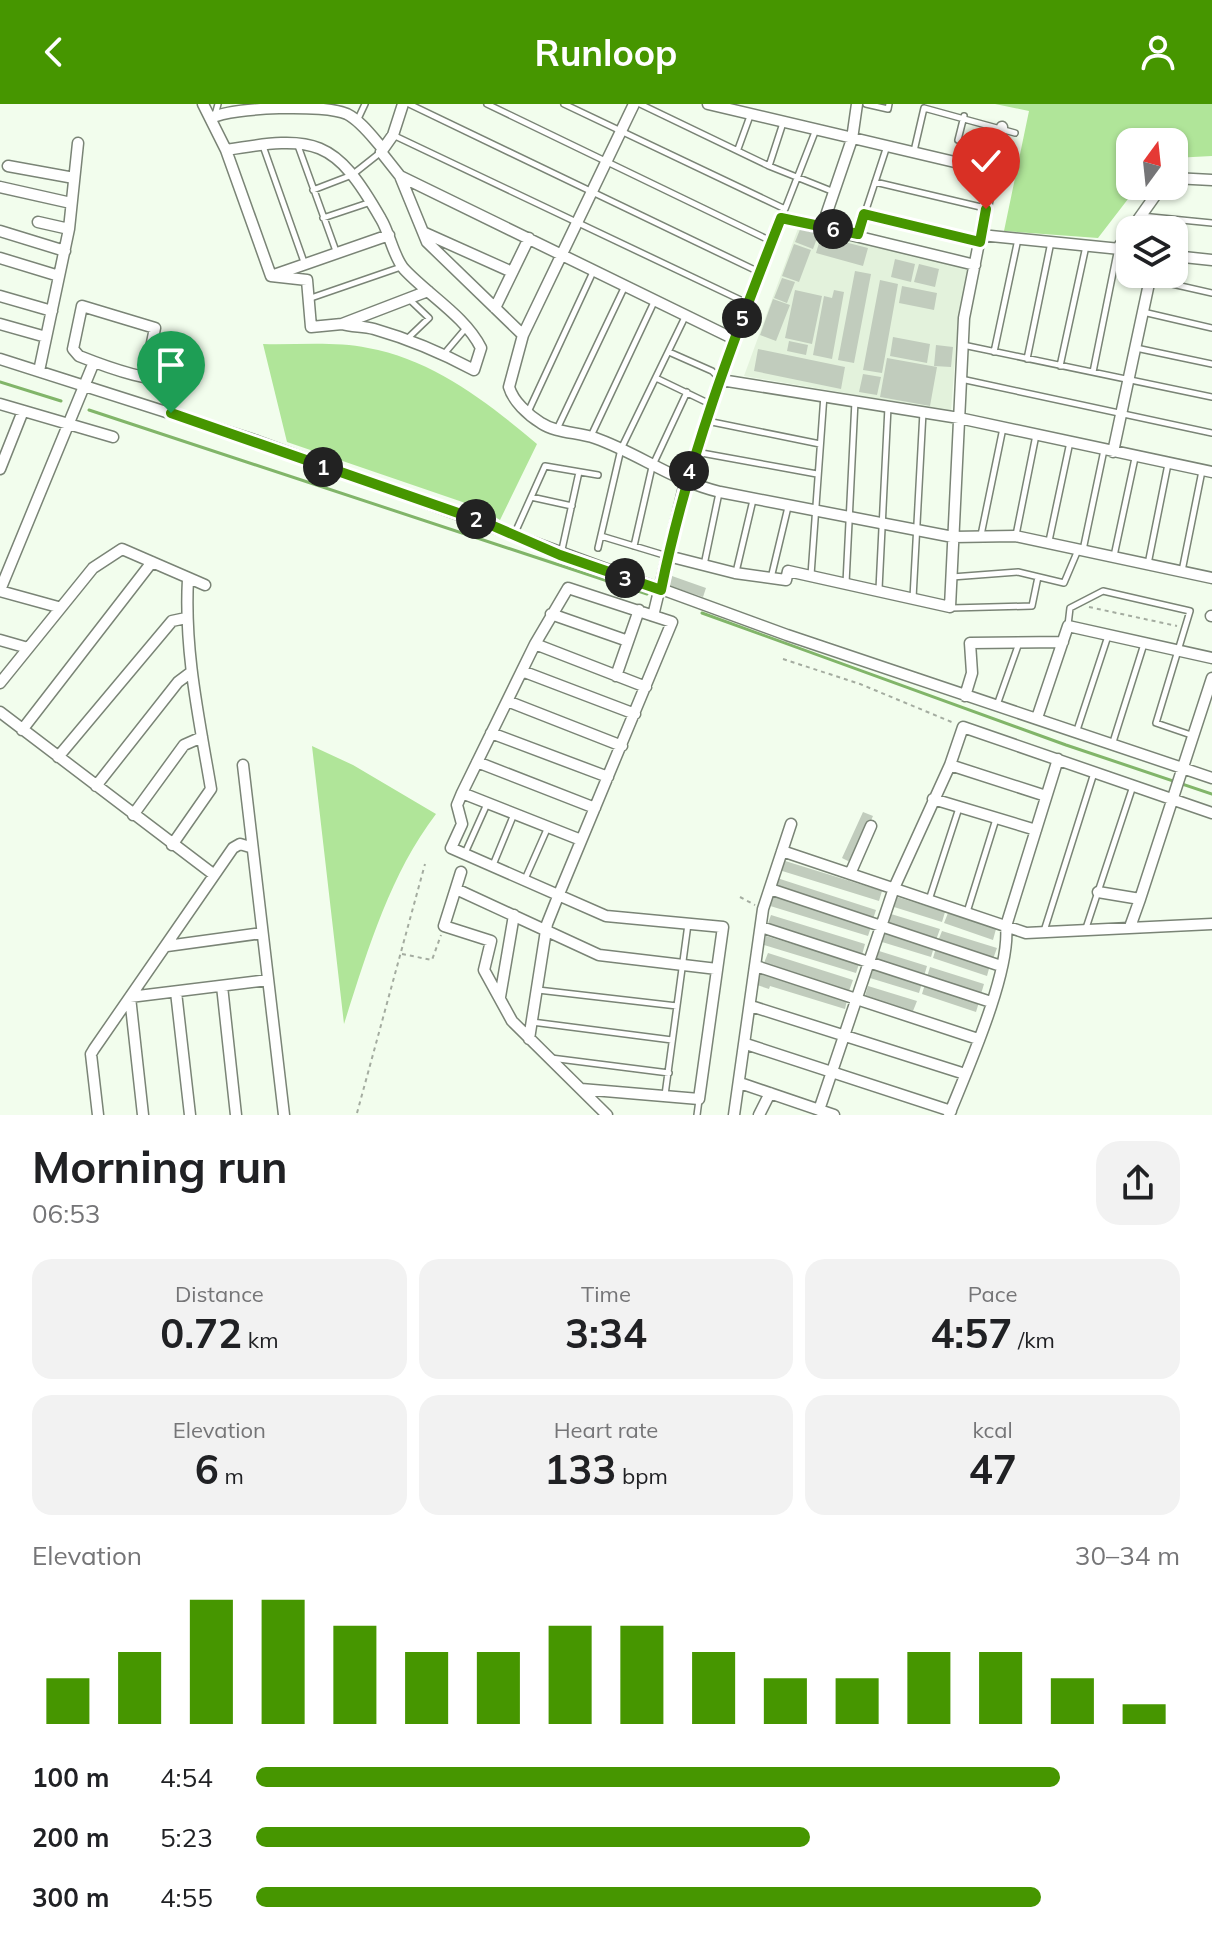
<!DOCTYPE html>
<html lang="en">
<head>
<meta charset="utf-8">
<style>
  :root { --surface:#fff; --page:#f2f2f2; --text:#202124; --muted:#757577; --accent:#469600 }
  body { margin:0; font-family:Mulish,sans-serif; background:var(--page); color:var(--text); height:100vh; display:flex; flex-direction:column; font-size:30px; white-space:nowrap }
  * { box-sizing:border-box; margin:0 }
  p { font-size:26px; color:var(--muted) }
  .icon { flex:none; width:44px; height:44px; fill:none; stroke:currentColor; stroke-width:2; stroke-linecap:round; stroke-linejoin:round }
  .map { position:relative; height:1011px; overflow:hidden }
  .panel { display:flex; flex-direction:column; background:var(--surface); flex:1 }
  .panel>* { flex:none }
  .needle { width:52px; rotate:15deg }
  .fabs { position:absolute; left:1116px; top:24px; display:grid; gap:16px }
  .fabs a { display:grid; place-items:center; width:72px; height:72px; border-radius:16px; background:var(--surface); box-shadow:0 2px 6px #0004; font-size:40px }
  .pin { position:absolute; display:grid; place-items:center; width:68px; height:68px; color:#fff; margin:-82px -34px; border-radius:50% 50% 50% 0; rotate:-45deg; box-shadow:0 0 8px #0007 }
  .pin .icon { rotate:45deg }
  .km { position:absolute; width:40px; height:40px; margin:-20px; border-radius:50%; background:#222; color:#fff; font-size:22px; line-height:40px; text-align:center }
  .round { display:grid; place-items:center; flex:none; width:84px; height:84px; border-radius:24px; background:var(--page) }
  .headline { display:flex; align-items:center; justify-content:space-between; height:136px; padding:0 32px }
  h1 { font-size:44px; font-weight:700; line-height:60px }
  .figures { display:grid; grid-template-columns:repeat(3,1fr); gap:12px; height:136px; padding:8px 32px }
  .figures div { display:grid; align-content:center; border-radius:20px; background:var(--page); text-align:center }
  .figures b { font-size:40px; font-weight:700 }
  .figures small { font-size:22px; font-weight:400 }
  .figures p { font-size:22px }
  .chart { height:224px; padding:16px 32px }
  .chart p { display:flex; justify-content:space-between }
  .chart svg { width:100%; height:144px; margin-top:8px; stroke:var(--accent); stroke-width:6 }
  ul { padding:0 32px; list-style:none; font-size:26px }
  li { display:grid; grid-template-columns:128px 96px 1fr; align-items:center; height:60px }
  li i { height:20px; border-radius:10px; background:var(--accent) }
  header { display:flex; justify-content:space-between; align-items:center; height:104px; padding:0 32px; background:var(--accent); color:#fff; font-size:36px; font-weight:700 }
  .map>svg:first-child { display:block }
  .built { fill:#e3f2dc }
  .green { fill:#b0e599 }
  .lines { fill:none; stroke-linecap:round; stroke-linejoin:round }
  .stream { stroke:#81b569; stroke-width:3 }
  .building { fill:#c1ccbd }
  .service-casing { stroke:#7a8476; stroke-width:8 }
  .minor-casing { stroke:#7a8476; stroke-width:13 }
  .path { stroke:#a4aca0; stroke-width:2; stroke-dasharray:4 4; stroke-linecap:butt }
  .service { stroke:#fff; stroke-width:5 }
  .minor { stroke:#fff; stroke-width:10 }
  .route-casing { stroke:#fff; stroke-width:16 }
  .route { stroke:#469600; stroke-width:10 }
</style>
</head>
<body>
<header><svg class="icon" aria-label="back" viewBox="0 0 24 24"><path d="M15 5l-7 7 7 7"/></svg>Runloop<svg class="icon" aria-label="person" viewBox="0 0 24 24"><circle cx="12" cy="8" r="4"/><path d="M4 21q1-7 8-7t8 7"/></svg></header>
<div class="map">
<svg width="1212" height="1011" viewBox="0 0 1212 1011">
  <rect width="100%" height="100%" fill="#f2fded"/>
  <path class="built" d="M800,119L969,159L958,216L951,307L744,272Z"/>
  <path class="green" d="M995,0H1212V52L1174,54V38H1130V82H1138L1098,134L1004,127L1029,7Z
    M263,240C297,241 335,237 368,244C434,256 487,298 537,340L500,416L480,404L287,338Z
    M312,642L353,661L436,710C390,770 367,848 344,920Z"/>
  <g class="lines">
    <path class="stream" d="M0,278L61,297
      M89,306L647,490
      M702,509L1066,641L1212,690"/>
  </g>
  <path class="building" d="M801,123L819,129L813,145L795,138Z
    M821,132L868,144L863,162L816,149Z
    M794,140L811,146L799,178L782,172Z
    M895,155L915,160L911,178L891,173Z
    M919,160L939,165L935,183L914,178Z
    M855,167L871,170L854,259L838,256Z
    M782,174L795,178L787,199L774,194Z
    M880,176L898,180L882,269L863,266Z
    M902,182L937,189L934,206L899,199Z
    M795,186L822,192L812,240L785,234Z
    M834,186L844,188L832,255L813,251L824,192L832,194Z
    M773,195L790,201L776,237L760,231Z
    M893,233L930,240L927,259L890,252Z
    M789,237L808,241L806,251L787,247Z
    M936,241L953,243L951,263L934,262Z
    M758,245L845,263L841,285L754,267Z
    M887,254L937,263L930,302L880,293Z
    M863,270L881,273L877,291L859,288Z
    M672,472L706,484L703,493L669,482Z
    M863,708L873,712L852,759L842,754Z
    M782,756L882,787L879,797L779,766Z
    M777,774L876,806L873,815L775,783Z
    M770,791L871,823L868,832L767,801Z
    M897,793L945,808L942,818L894,803Z
    M948,809L996,825L993,836L944,819Z
    M891,810L940,825L936,836L888,820Z
    M771,811L865,840L862,851L767,822Z
    M942,827L997,844L993,855L938,837Z
    M886,828L934,843L931,853L882,838Z
    M766,832L859,860L856,869L764,841Z
    M936,844L990,861L987,872L933,854Z
    M879,847L927,862L924,872L876,857Z
    M768,849L853,876L849,887L764,859Z
    M930,863L984,880L981,890L927,873Z
    M874,864L922,879L919,889L870,874Z
    M761,869L847,896L845,905L770,882L769,885L757,881Z
    M925,880L979,898L976,908L922,890Z
    M868,882L917,897L913,907L865,892Z"/>
  <g class="lines">
    <defs>
      <path id="service" d="M409,0L759,168
        M487,0L771,137
        M564,0L785,105
        M640,0L769,62L834,88
        M866,0L888,5L889,0
        M215,11L218,0
        M357,17L365,0
        M395,32L747,199
        M958,36L964,12
        M297,39L336,147
        M263,42L304,158
        M738,45L750,12
        M914,47L924,4L1015,29
        M769,62L783,19
        M875,78L985,104
        M313,86L352,71L381,48
        M785,105L815,28
        M864,110L979,137
        M1141,112L1212,119
        M323,114L371,98
        M858,130L886,45
        M1150,175L1212,189
        M308,195L401,163
        M1143,208L1212,224
        M407,235L429,214L409,195
        M963,241L1212,293
        M1136,244L1212,260
        M669,248L712,267L720,275
        M994,248L1018,135
        M444,250L466,224
        M1027,255L1051,138
        M1060,262L1086,142
        M1093,268L1118,144
        M656,274L710,300
        M961,275L1212,329
        M528,308L593,168
        M707,317L820,340
        M557,325L625,182
        M591,332L655,196
        M696,348L817,370
        M531,393L572,402
        M514,431L545,362L598,371
        M981,431L1003,324
        M1016,431L1036,331
        M601,432L667,452
        M1049,437L1070,338
        M634,442L652,363L687,288
        M598,444L621,345L686,211
        M1083,446L1104,346
        M561,450L579,368
        M1114,452L1135,354
        M1148,460L1168,360
        M704,461L719,389
        M1182,467L1202,367
        M736,468L753,396
        M811,471L824,291
        M952,473L1018,468L1064,479L1078,446
        M771,474L788,403
        M846,479L855,297
        M879,485L888,303
        M913,494L923,308
        M951,504L1032,502L1038,473
        M1068,521L1070,504L1103,487L1190,507L1156,619L1194,632
        M997,601L1019,539
        M1077,626L1108,532
        M1113,638L1144,540
        M465,749L487,700
        M493,761L514,710
        M525,775L548,723
        M929,796L959,704
        M967,808L996,715
        M1044,827L1094,669
        M1085,827L1133,682
        M538,886L677,902
        M532,918L672,936
        M551,954L669,969
        M665,991L688,820
        M697,1011L699,996"/>
      <path id="minor" d="M203,0L226,46L271,172L307,176L311,223L342,220L428,187
        M403,0L393,31L381,48L400,72L734,235
        M634,0L523,231L509,283C513,297 528,311 541,319C556,329 577,328 595,334C640,350 671,376 720,388L953,433L1015,432L1212,474
        M708,0L993,67
        M211,14C234,3 324,0 347,10C361,17 373,34 383,45
        M226,46C315,31 335,34 381,115C390,130 393,152 404,165C428,191 465,212 481,244L474,266C442,249 409,235 374,225C363,222 352,223 342,220
        M8,62L74,74
        M400,72L427,138L523,231
        M1174,74L1212,76
        M0,83L71,99
        M38,118L69,125
        M822,123L852,35L857,0
        M0,127L65,147
        M425,129L512,168
        M981,131L1130,146
        M1118,144L1162,82
        M1174,152L1212,156
        M0,154L59,172
        M274,171L389,131
        M0,192L52,207
        M495,204L529,134
        M0,220L46,233
        M0,255L257,337L787,531L1212,674
        M39,267L69,125L78,39
        M145,273L155,224L82,202L73,245L79,252C104,262 163,285 188,272L194,253
        M721,276L959,314L1212,368
        M0,300L113,333
        M1113,348L1151,170
        M0,365L23,307
        M668,452L735,469L786,476L788,467L950,503L964,214L1002,23
        M0,486L94,258
        M0,487L58,503
        M551,510L628,537
        M653,512L685,379L734,235L781,114L975,161
        M1211,512H1212
        M0,536L28,544
        M535,540L646,583
        M522,567L635,610
        M616,572L639,506
        M0,579L93,464L122,445L205,481
        M965,592L972,569L970,539L1063,538
        M507,597L622,642
        M0,608L213,770
        M1037,614L1068,522L1212,554
        M22,626L152,458
        M491,629L608,673
        M58,653L172,517L186,514
        M477,658L595,704
        M243,661L284,1011
        M950,661L1046,692
        M96,682L178,578L190,569
        M462,689L581,736
        M933,695L1036,726
        M133,711L184,641L202,633
        M172,741L211,685C199,614 184,547 188,475
        M782,747L1026,829L1212,820
        M461,768L444,822L491,837L484,866L512,917L607,1011
        M850,770L871,722
        M456,785L599,851L717,865
        M770,785L1001,862
        M1098,788L1140,795L1212,574
        M761,823L991,898
        M1130,823L1140,795
        M167,842L262,829
        M756,862L978,935
        M222,882L236,1011
        M176,888L190,1011
        M500,893L514,811
        M751,902L965,970
        M529,935L547,820L559,790L672,518L568,484L535,540L462,689L457,701L462,720L451,744L606,812L723,823L699,995L581,985
        M746,940L951,1007
        M740,979L834,1011
        M819,1006L894,784L950,661L963,623L1212,709
        M98,1011L91,950L94,945L233,744L240,740L250,743
        M143,1011L130,893L268,876
        M734,1011L763,805L791,720
        M759,1011L770,989
        M949,1011C967,966 1011,868 1006,822L1058,655"/>
    </defs>
    <use href="#service" class="service-casing"/>
    <use href="#minor" class="minor-casing"/>
    <path class="path" d="M1089,503L1177,522
      M783,555L860,580L954,619
      M740,793L755,801
      M402,850L432,856L441,831
      M357,1009L425,760"/>
    <use href="#service" class="service"/>
    <use href="#minor" class="minor"/>
  </g>
  <g class="lines">
    <defs>
      <path id="route" d="M171,309L484,418L560,451L661,486C687,357 733,236 781,114L858,130L864,110L980,138L986,105"/>
    </defs>
    <use href="#route" class="route-casing"/>
    <use href="#route" class="route"/>
  </g>
</svg>
<div class="fabs">
<a><svg class="needle" viewBox="-14 -14 28 28"><path d="M0-13l5 13h-10z" fill="#e53935"/><path d="M0 13l5-13h-10z" fill="#757577"/></svg></a>
<a><svg class="icon" aria-label="layers" viewBox="0 0 24 24"><path d="M12 4l9 5-9 5-9-5zM3 14l9 5 9-5"/></svg></a>
</div>
<div class="pin" style="left:171px;top:309px;background:#1e9e55"><svg class="icon" aria-label="arrive" viewBox="0 0 24 24"><path d="M6 21V4h12l-3 4 3 4H6"/></svg></div>
<div class="pin" style="left:986px;top:105px;background:#d93025"><svg class="icon" aria-label="check" viewBox="0 0 24 24"><path d="M5 12l5 5 9-10"/></svg></div>
<b class="km" style="left:323px;top:363px">1</b>
<b class="km" style="left:476px;top:415px">2</b>
<b class="km" style="left:625px;top:474px">3</b>
<b class="km" style="left:689px;top:367px">4</b>
<b class="km" style="left:742px;top:214px">5</b>
<b class="km" style="left:833px;top:125px">6</b>
</div>
<section class="panel">
<div class="headline"><div><h1>Morning run</h1><p>06:53</p></div><a class="round"><svg class="icon" aria-label="share" viewBox="0 0 24 24"><path d="M12 15V3M7 8l5-5 5 5M5 13v7h14v-7"/></svg></a></div>
<div class="figures">
<div><p>Distance</p><b>0.72<small> km</small></b></div>
<div><p>Time</p><b>3:34</b></div>
<div><p>Pace</p><b>4:57<small> /km</small></b></div>
</div>
<div class="figures">
<div><p>Elevation</p><b>6<small> m</small></b></div>
<div><p>Heart rate</p><b>133<small> bpm</small></b></div>
<div><p>kcal</p><b>47</b></div>
</div>
<div class="chart"><p><span>Elevation</span>30–34 m</p>
<svg viewBox="0 0 160 44" preserveAspectRatio="none"><path d="M5 44V30M15 44V22M25 44V6M35 44V6M45 44V14M55 44V22M65 44V22M75 44V14M85 44V14M95 44V22M105 44V30M115 44V30M125 44V22M135 44V22M145 44V30M155 44V38"/></svg>
</div>
<ul>
<li><b>100 m</b>4:54<i style="width:87%"></i></li>
<li><b>200 m</b>5:23<i style="width:60%"></i></li>
<li><b>300 m</b>4:55<i style="width:85%"></i></li>
</ul>
</section>
</body>
</html>
